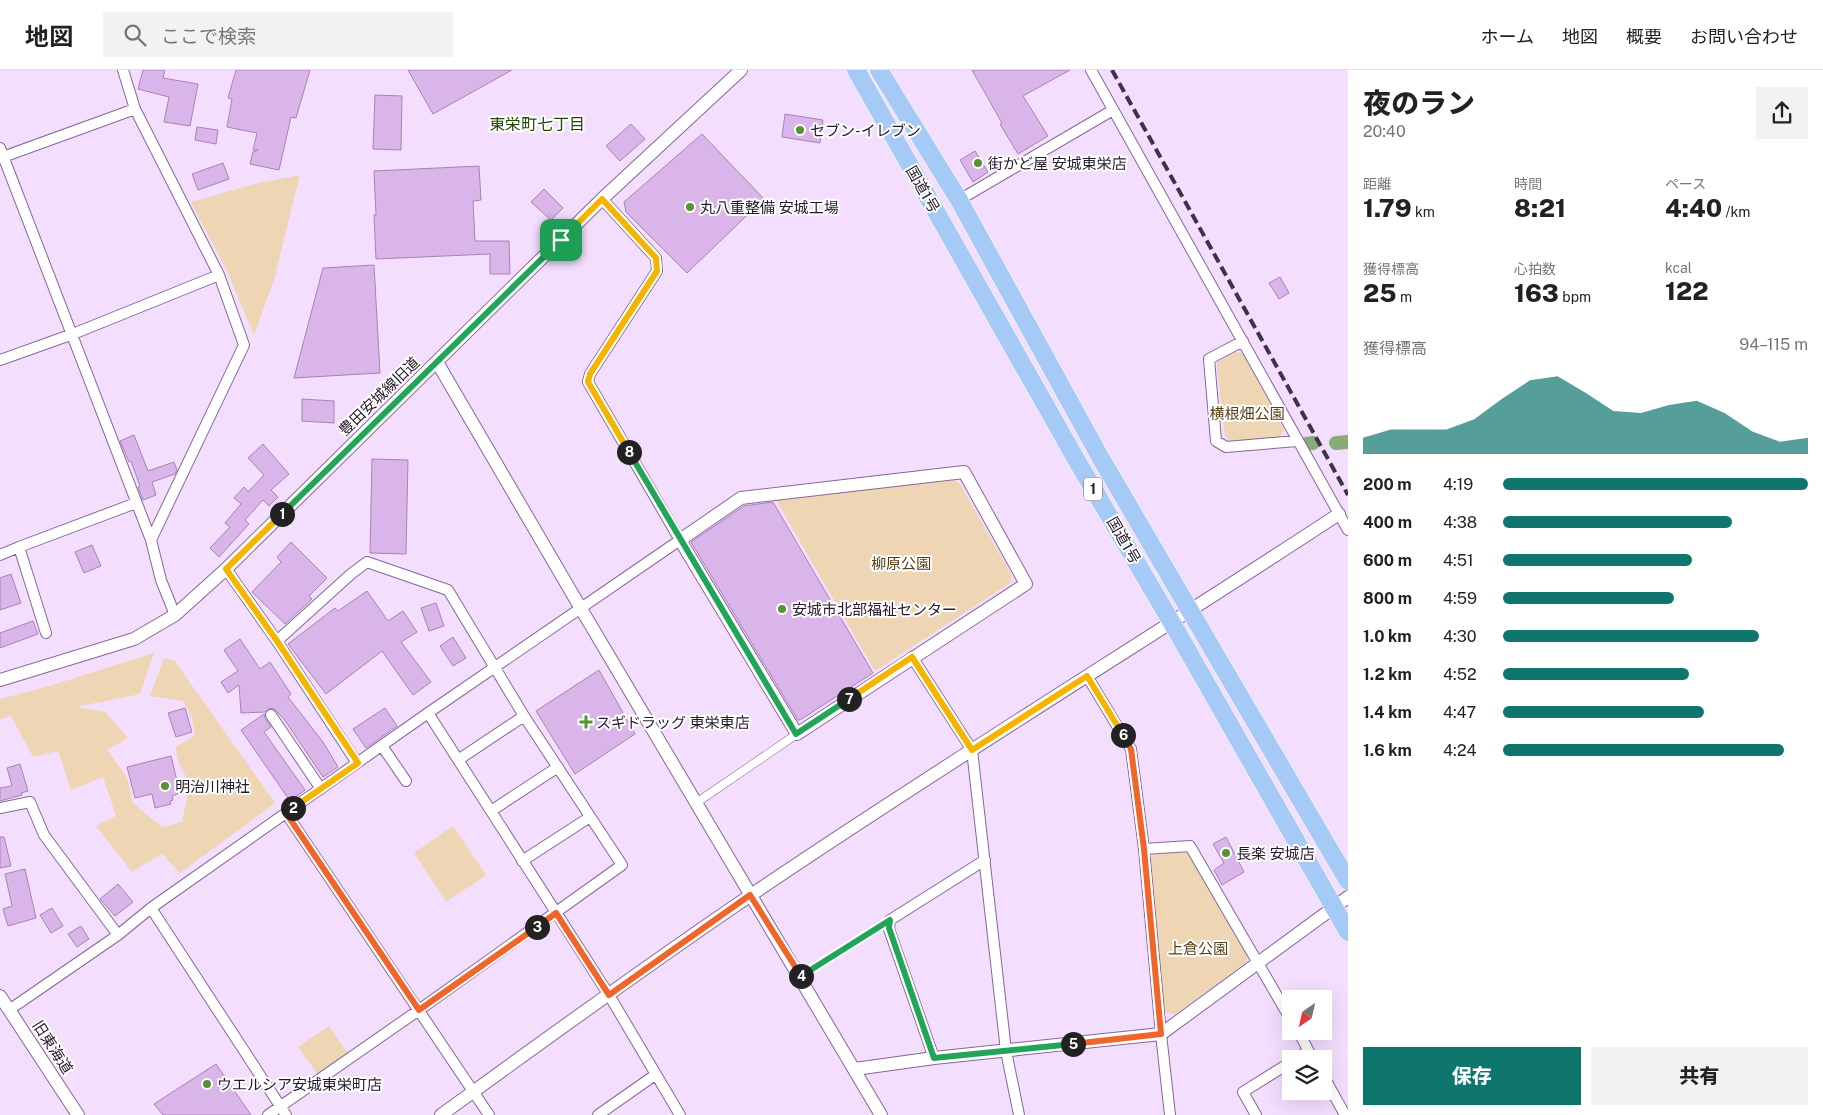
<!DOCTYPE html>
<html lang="ja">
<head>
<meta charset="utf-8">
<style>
  :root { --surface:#fff; --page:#f2f2f2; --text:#222; --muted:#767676; --line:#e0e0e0; --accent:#0f766e }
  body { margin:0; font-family:"Public Sans","Noto Sans JP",sans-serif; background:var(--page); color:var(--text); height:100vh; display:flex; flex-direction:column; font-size:19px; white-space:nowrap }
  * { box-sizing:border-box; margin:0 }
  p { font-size:16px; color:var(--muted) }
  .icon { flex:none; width:28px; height:28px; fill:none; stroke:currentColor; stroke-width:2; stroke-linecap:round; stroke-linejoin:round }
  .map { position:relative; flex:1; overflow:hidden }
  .panel { display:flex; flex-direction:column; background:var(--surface); width:475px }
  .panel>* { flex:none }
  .needle { width:32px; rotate:214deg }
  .buttons { position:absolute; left:1282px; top:920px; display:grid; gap:10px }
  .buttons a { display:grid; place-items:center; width:50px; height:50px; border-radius:0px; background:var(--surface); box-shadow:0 5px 20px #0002; font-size:25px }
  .pin { position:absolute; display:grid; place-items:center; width:42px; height:42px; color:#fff; margin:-21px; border-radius:10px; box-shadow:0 2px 8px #0006 }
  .km { position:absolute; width:25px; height:25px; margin:-12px; border-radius:50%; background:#222; color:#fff; font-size:14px; line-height:25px; text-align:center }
  .round { display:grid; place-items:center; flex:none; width:52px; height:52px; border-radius:0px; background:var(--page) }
  .head { display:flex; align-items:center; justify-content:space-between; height:85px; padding:0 15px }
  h1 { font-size:28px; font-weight:800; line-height:38px }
  .figures { display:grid; grid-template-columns:repeat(3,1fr); gap:8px; height:85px; padding:5px 15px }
  .figures div { display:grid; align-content:center }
  .figures b { font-size:25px; font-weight:800 }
  .figures small { font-size:14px; font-weight:400 }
  .figures p { font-size:14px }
  .chart { height:140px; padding:10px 15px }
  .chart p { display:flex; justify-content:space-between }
  .chart svg { width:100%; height:90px; margin-top:5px; fill:var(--accent); opacity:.7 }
  .primary-button { display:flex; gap:10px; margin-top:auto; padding:10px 15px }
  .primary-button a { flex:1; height:58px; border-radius:0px; background:var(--accent); color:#fff; font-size:20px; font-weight:800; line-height:58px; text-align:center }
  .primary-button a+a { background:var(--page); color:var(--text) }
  ul { padding:0 15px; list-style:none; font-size:16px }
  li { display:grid; grid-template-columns:80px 60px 1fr; align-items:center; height:38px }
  li i { height:12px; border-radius:6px; background:var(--accent) }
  header { display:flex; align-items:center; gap:30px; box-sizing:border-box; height:70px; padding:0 25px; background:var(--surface); border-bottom:1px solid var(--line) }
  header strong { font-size:24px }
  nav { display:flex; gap:28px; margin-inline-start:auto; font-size:18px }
  .search { width:350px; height:45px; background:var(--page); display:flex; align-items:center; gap:12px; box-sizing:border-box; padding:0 18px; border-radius:0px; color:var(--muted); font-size:19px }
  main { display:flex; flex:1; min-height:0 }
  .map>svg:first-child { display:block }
  .green { fill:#eed5b3 }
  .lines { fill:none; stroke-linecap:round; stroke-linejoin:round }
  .canal { stroke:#89ab78; stroke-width:14 }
  .building { fill:#d9b5e9; stroke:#a683b6 }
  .pedestrian-casing { stroke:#886697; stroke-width:9 }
  .minor-casing { stroke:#886697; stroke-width:12 }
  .tertiary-casing { stroke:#886697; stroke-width:14 }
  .trunk-casing { stroke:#fff; stroke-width:19 }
  .pedestrian { stroke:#fff; stroke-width:8 }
  .minor { stroke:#fff; stroke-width:10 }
  .tertiary { stroke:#fff; stroke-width:12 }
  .trunk { stroke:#a6caf6; stroke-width:18 }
  .rail { stroke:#403146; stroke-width:4; stroke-dasharray:10 5; stroke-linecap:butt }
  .split-1-casing { stroke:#fff; stroke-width:10 }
  .split-2-casing { stroke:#fff; stroke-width:10 }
  .split-3-casing { stroke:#fff; stroke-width:10 }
  .split-4-casing { stroke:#fff; stroke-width:10 }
  .split-5-casing { stroke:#fff; stroke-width:10 }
  .split-6-casing { stroke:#fff; stroke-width:10 }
  .split-7-casing { stroke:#fff; stroke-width:10 }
  .split-8-casing { stroke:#fff; stroke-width:10 }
  .split-9-casing { stroke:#fff; stroke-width:10 }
  .split-1 { stroke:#22a559; stroke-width:6 }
  .split-2 { stroke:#f5b400; stroke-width:6 }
  .split-3 { stroke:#f0652b; stroke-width:6 }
  .split-4 { stroke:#f0652b; stroke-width:6 }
  .split-5 { stroke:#22a559; stroke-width:6 }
  .split-6 { stroke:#f0652b; stroke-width:6 }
  .split-7 { stroke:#f5b400; stroke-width:6 }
  .split-8 { stroke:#22a559; stroke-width:6 }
  .split-9 { stroke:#f5b400; stroke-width:6 }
  .poi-dot { fill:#579230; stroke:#fff; stroke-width:2 }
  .labels { text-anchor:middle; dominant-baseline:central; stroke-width:4; stroke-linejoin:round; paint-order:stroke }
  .shield { fill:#fff; stroke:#675d6b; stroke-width:1 }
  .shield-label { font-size:14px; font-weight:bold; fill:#26182c }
  .poi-label { font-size:15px; fill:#26182c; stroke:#fff; text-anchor:start }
  .street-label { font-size:15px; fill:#26182c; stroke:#fff }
  .park-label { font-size:15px; fill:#563c13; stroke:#fff }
  .neighbourhood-label { font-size:16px; fill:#224603; stroke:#fff }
</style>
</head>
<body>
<header>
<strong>地図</strong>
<div class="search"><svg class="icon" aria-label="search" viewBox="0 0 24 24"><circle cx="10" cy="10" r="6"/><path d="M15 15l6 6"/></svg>ここで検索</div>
<nav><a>ホーム</a><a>地図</a><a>概要</a><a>お問い合わせ</a></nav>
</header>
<main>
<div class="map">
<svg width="1348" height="1045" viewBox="0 0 1348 1045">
  <rect width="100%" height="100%" fill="#f4defe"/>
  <path class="green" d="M300,105L274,210L254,265L226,199L191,132L259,113Z
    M1235,282L1243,283L1284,360L1279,368L1231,372L1225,366L1217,297L1218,292Z
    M954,410L960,414L1012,506L1010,513L875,601L776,430Z
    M154,583L140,624L76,637L105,642L128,668L107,680L127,707L133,733L162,757L182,752C184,739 191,720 186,707C180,693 177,695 176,677L195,665L192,648L183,631L150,626L164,588L174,590L275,733L180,803L162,784L132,802L96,756L116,746L103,707L71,720L58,681L33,687L11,646L0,649V629L46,617Z
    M453,756L486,805L446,832L414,783Z
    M1184,781L1189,785L1247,884V892L1174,945L1164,941L1149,790L1153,785Z
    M329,956L351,988L321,1009L298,977Z"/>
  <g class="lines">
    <path class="canal" d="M1336,373L1348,372
      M1306,374L1313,373"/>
  </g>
  <path class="building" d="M143,0H165L163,8L198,14L190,56L164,52L169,27L138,19Z
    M236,0H310L296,48L291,47L279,100L250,94L253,82L258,80H253L257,63L227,57L232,29L228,28Z
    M408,0H512L433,44Z
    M972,0H1070L1023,26L1048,66L1018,84L1000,54L1002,53Z
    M375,25L402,26L401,80L373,79Z
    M785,44L823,50L820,73L782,67Z
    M631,54L645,69L620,91L606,76Z
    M197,57L218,60L216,74L195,70Z
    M702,64L764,129L687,203L626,142L624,132Z
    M975,81L988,102L973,112L960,90Z
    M223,93L229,109L198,120L192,104Z
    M479,96L481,130L473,131L475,171H509L510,204H490V184L376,189L374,145H376L374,101Z
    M544,119L563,138L551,150L531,132Z
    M374,195L380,303L294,308L323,198Z
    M1280,207L1289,223L1279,229L1269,213Z
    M302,329L334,331V353L302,351Z
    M134,365L148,401L174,392L177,400L175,404L152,412L156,425L143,430L138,417L140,416L131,391L129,392L120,371Z
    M263,374L289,404L271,420L278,427L269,436L263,430L245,450L249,454L219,487L210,478L230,457L225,453L241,434L234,428L244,417L248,422L264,405L248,388Z
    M372,389L408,390L406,484L370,483Z
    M773,432L873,603L800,650H798L691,472L744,436Z
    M291,472L327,508L309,526L312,529L285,554L252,522L281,492L277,487Z
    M92,475L101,496L84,503L75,482Z
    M11,504L21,533L0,540V508Z
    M367,521L388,551L403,541L417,562L401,572L431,612L413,625L382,581L326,624L288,574L335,538L338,541Z
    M436,533L444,556L429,561L421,538Z
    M33,551L38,564L0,578V563Z
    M453,567L466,588L453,596L440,576Z
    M240,569L260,599L270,592L291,624L288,627L323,672L338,697L323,707L284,649L274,639L270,638L265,642L241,643L239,615L228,623L221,612L238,601L224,580Z
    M599,600L635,664L575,704L536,641Z
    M185,638L192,662L176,667L168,643Z
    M385,638L397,656L366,678L353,659Z
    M264,644L265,648L271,657L264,662L305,720L290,731L241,660Z
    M171,686L180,723L172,726L173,730L170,731L171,734L155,738L152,724L135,728L127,697Z
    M20,694L28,721L21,723L22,725L0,731V718L12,716L7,698Z
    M0,767H4L11,796L0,798Z
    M1226,767L1244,802L1222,815L1214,800L1224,793L1213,774Z
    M25,799L36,848L8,856L3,839L12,836L5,804Z
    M118,814L133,832L115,846L100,829Z
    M52,838L63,856L51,863L40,845Z
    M81,856L89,869L77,877L68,864Z
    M216,994L251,1045H163L154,1034Z"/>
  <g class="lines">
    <defs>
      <path id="pedestrian" d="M696,733L797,664
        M800,907L890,850"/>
      <path id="minor" d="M123,0L135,39L219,205L244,275L151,470
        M1091,0L1348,460
        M0,78L151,470L161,510L175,545
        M0,88L135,39
        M959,130L1113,40
        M1243,271L1209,289L1216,371L1226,377L1297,371
        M0,290L73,264L219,205
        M19,477L136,433
        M0,485L19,477L46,563
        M226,499L277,571L357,693
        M912,587L972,680L1006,981L1019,1045
        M1087,606L1131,679L1144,779L1161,964L1170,1045
        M428,643L609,925L680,1045
        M271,645L321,719
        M382,676L406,711
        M458,690L524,646
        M0,738L30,732L44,765L118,865
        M491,741L558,697
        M286,743L489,1045
        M1144,779L1190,776L1291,950
        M522,791L590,747
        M151,838L286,1045
        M9,940L118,865L151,838L428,643L680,470L588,312L590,304L657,201L656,188L602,129
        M1298,961L1313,989
        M934,988L889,859L890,850L985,790
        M1296,989L1308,981
        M1324,1007L1345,1045
        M268,1045L419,940L622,795L524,646L448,520L367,492L351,504L277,571
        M598,1045L655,1005
        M1256,1045L1243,1022L1291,992"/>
      <path id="tertiary" d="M437,292L580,537L881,1045
        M964,402L1026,514L797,664L680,470L741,428Z
        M0,610L134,569L175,545L226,499L602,129L741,0
        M0,926L78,1045
        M855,999L934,988L1161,964L1348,827
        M441,1045C543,971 646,896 751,825C944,694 1144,572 1339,444"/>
      <path id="trunk" d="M856,0L1077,391L1172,553L1348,862
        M879,0L959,130L1099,385L1348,811"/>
    </defs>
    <use href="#pedestrian" class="pedestrian-casing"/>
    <use href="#minor" class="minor-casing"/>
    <use href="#tertiary" class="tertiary-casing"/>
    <use href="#trunk" class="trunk-casing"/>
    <use href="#pedestrian" class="pedestrian"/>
    <use href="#minor" class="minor"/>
    <use href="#tertiary" class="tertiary"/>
    <use href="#trunk" class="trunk"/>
    <path class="rail" d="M1112,0L1348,425"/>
  </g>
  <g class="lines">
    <defs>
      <path id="split-1" d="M282,444L561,170"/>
      <path id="split-2" d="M282,444L226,499L277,571L358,693L293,738"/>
      <path id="split-3" d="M293,738L286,743L419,940L537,857"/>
      <path id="split-4" d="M537,857L556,843L609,925L750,825L801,906"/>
      <path id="split-5" d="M801,906L890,850L889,858L934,988L1073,974"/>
      <path id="split-6" d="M1073,974L1161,964L1144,779L1131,679L1123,665"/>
      <path id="split-7" d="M849,629L912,587L972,680L1087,606L1123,665"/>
      <path id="split-8" d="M629,382L796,664L849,629"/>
      <path id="split-9" d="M561,170L602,129L656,188L657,201L590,304L588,312L629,382"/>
    </defs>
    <use href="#split-1" class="split-1-casing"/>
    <use href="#split-2" class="split-2-casing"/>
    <use href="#split-3" class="split-3-casing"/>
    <use href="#split-4" class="split-4-casing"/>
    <use href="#split-5" class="split-5-casing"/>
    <use href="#split-6" class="split-6-casing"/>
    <use href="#split-7" class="split-7-casing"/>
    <use href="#split-8" class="split-8-casing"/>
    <use href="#split-9" class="split-9-casing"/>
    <use href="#split-1" class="split-1"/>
    <use href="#split-2" class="split-2"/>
    <use href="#split-3" class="split-3"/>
    <use href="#split-4" class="split-4"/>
    <use href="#split-5" class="split-5"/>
    <use href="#split-6" class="split-6"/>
    <use href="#split-7" class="split-7"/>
    <use href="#split-8" class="split-8"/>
    <use href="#split-9" class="split-9"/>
  </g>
  <g class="poi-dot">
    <circle cx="800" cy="60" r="5"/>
    <circle cx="978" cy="93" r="5"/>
    <circle cx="690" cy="137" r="5"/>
    <circle cx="782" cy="539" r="5"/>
    <path d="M583.5 644.5h5v5h5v5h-5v5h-5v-5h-5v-5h5z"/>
    <circle cx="165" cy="716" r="5"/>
    <circle cx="1226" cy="783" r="5"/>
    <circle cx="207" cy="1014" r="5"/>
  </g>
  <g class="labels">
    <rect class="shield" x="1084" y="407.5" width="18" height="23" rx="4"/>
    <g class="shield-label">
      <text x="1093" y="419">1</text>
    </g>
    <g class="poi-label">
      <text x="810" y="60">セブン-イレブン</text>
      <text x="988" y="93">街かど屋 安城東栄店</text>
      <text x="700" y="137">丸八重整備 安城工場</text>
      <text x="792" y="539">安城市北部福祉センター</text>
      <text x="596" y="652">スギドラッグ 東栄東店</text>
      <text x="175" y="716">明治川神社</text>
      <text x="1236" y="783">長楽 安城店</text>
      <text x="217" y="1014">ウエルシア安城東栄町店</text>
    </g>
    <g class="street-label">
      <text transform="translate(923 119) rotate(60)">国道1号</text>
      <text transform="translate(379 326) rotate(-44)">豊田安城線旧道</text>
      <text transform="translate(1124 470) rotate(60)">国道1号</text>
      <text transform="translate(53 977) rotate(57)">旧東海道</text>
    </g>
    <g class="park-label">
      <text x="1247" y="343">横根畑公園</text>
      <text x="901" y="493">柳原公園</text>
      <text x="1198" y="878">上倉公園</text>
    </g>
    <g class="neighbourhood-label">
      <text x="537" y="54">東栄町七丁目</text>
    </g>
  </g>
</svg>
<div class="buttons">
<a><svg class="needle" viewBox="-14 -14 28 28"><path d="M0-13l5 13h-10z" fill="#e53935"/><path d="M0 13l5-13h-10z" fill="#767676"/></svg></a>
<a><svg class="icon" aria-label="layers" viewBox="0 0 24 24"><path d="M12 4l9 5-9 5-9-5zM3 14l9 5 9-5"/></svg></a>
</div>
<div class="pin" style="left:561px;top:170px;background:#1e9e55"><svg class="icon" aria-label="arrive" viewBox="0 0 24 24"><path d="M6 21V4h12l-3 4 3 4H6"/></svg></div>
<b class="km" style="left:282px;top:444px">1</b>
<b class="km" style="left:293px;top:738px">2</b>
<b class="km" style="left:537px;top:857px">3</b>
<b class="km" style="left:801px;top:906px">4</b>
<b class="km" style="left:1073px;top:974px">5</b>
<b class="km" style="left:1123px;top:665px">6</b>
<b class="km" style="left:849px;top:629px">7</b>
<b class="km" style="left:629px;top:382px">8</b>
</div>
<section class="panel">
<div class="head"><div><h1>夜のラン</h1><p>20:40</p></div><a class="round"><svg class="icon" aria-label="share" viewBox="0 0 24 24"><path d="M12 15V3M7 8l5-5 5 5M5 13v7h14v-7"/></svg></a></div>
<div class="figures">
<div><p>距離</p><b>1.79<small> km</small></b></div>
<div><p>時間</p><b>8:21</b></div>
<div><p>ペース</p><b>4:40<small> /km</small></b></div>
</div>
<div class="figures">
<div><p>獲得標高</p><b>25<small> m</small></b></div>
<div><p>心拍数</p><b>163<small> bpm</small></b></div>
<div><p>kcal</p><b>122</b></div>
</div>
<div class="chart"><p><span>獲得標高</span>94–115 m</p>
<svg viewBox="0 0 160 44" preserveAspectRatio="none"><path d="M0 44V36L10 32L20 32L30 32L40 27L50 17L60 8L70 6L80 14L90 23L100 24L110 20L120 18L130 24L140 33L150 38L160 36V44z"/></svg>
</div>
<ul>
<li><b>200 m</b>4:19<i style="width:100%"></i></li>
<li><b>400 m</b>4:38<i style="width:75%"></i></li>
<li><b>600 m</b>4:51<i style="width:62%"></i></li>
<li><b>800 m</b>4:59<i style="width:56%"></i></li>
<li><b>1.0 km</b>4:30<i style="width:84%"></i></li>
<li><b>1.2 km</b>4:52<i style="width:61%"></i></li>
<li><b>1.4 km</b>4:47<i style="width:66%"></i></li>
<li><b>1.6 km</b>4:24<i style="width:92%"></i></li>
</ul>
<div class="primary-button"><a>保存</a><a>共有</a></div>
</section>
</main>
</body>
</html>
